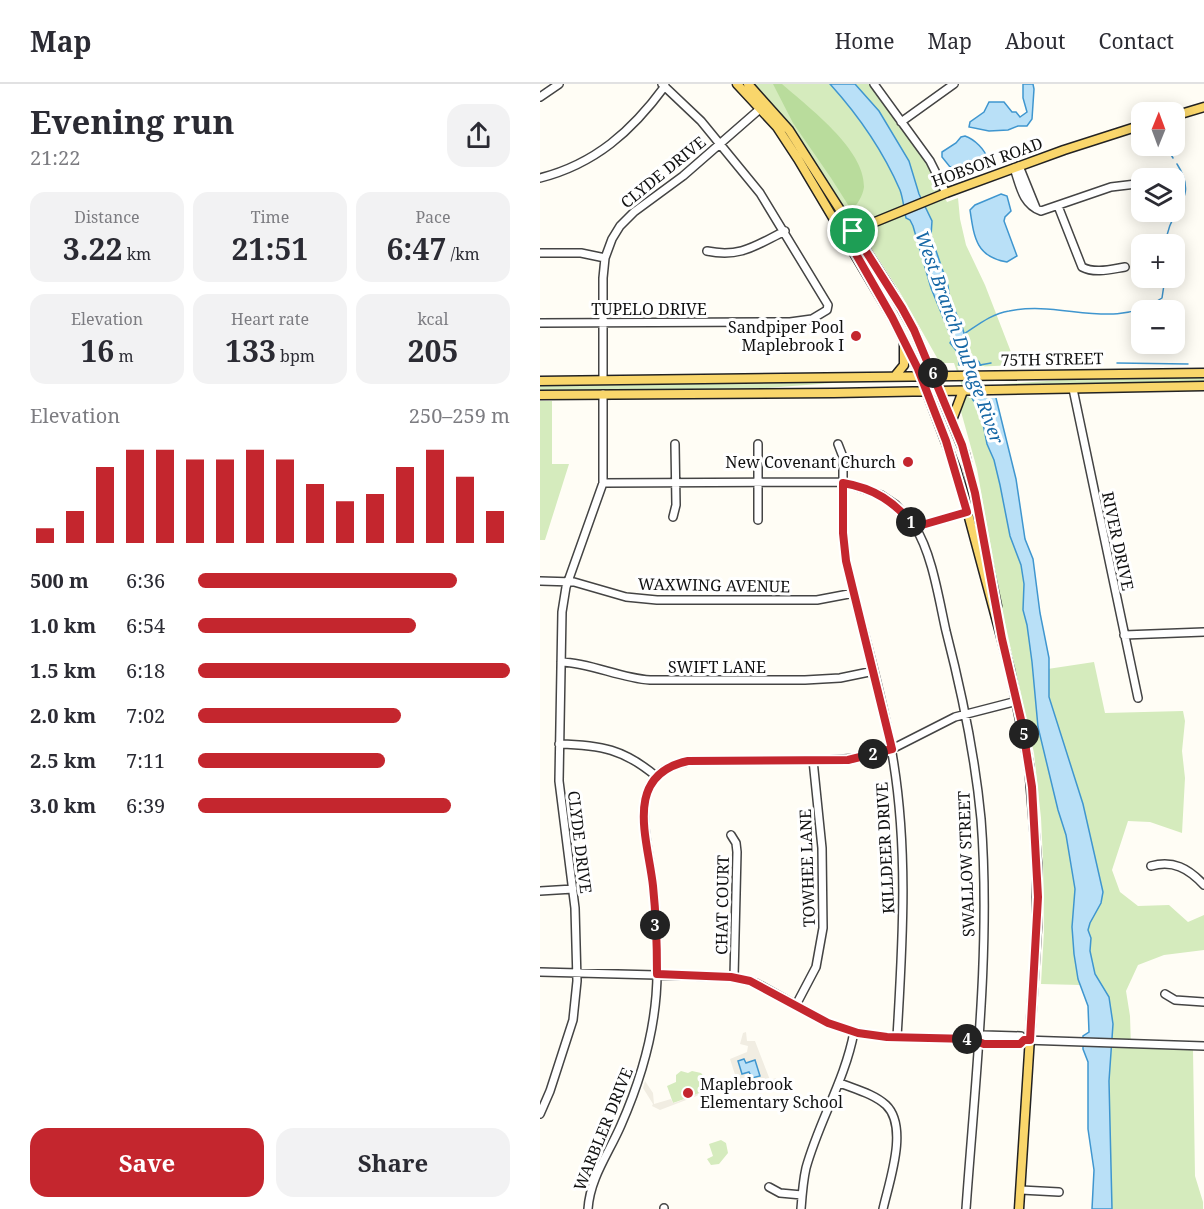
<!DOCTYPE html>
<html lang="en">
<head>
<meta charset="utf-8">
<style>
  :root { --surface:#fff; --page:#f2f2f3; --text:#2b2b33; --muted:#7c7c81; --line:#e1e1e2; --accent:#c4262e }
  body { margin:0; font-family:"Noto Serif",serif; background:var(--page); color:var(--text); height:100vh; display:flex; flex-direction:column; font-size:22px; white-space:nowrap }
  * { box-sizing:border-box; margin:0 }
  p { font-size:20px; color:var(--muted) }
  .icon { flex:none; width:33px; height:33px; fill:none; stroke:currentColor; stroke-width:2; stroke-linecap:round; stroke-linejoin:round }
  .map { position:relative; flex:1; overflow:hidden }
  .details { display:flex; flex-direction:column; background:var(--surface); width:540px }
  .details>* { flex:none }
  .needle { width:39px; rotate:1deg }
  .tools { position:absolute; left:591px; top:18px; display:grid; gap:12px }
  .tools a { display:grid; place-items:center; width:54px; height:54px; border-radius:12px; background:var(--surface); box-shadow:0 3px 15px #0003; font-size:30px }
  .pin { position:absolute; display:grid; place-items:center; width:51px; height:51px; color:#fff; margin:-26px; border:3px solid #fff; border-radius:50%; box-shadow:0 2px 6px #0007 }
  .km { position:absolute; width:30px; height:30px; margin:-15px; border-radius:50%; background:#222; color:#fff; font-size:16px; line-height:30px; text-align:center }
  .round { display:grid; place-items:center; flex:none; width:63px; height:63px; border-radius:18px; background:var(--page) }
  .overview { display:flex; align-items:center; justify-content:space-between; height:102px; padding:0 30px }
  h1 { font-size:33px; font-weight:700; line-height:45px }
  .stats { display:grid; grid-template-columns:repeat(3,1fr); gap:9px; height:102px; padding:6px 30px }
  .stats div { display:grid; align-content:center; border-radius:15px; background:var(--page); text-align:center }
  .stats b { font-size:30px; font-weight:700 }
  .stats small { font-size:16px; font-weight:400 }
  .stats p { font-size:16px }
  .chart { height:168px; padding:12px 30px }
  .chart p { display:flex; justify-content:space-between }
  .chart svg { width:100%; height:108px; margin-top:6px; stroke:var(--accent); stroke-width:6 }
  .cta { display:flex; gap:12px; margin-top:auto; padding:12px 30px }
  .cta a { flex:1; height:69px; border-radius:18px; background:var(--accent); color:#fff; font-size:24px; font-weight:700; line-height:69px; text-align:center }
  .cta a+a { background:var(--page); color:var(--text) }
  ul { padding:0 30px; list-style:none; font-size:20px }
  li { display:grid; grid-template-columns:96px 72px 1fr; align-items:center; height:45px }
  li i { height:15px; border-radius:8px; background:var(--accent) }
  header { display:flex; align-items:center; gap:36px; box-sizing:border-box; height:84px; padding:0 30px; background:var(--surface); border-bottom:2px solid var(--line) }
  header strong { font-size:28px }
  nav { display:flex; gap:33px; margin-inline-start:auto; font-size:21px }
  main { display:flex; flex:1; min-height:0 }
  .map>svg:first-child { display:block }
  .green { fill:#d5ebbd }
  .forest { fill:#b9dc9c }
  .plaza { fill:#f1ede2 }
  .water { fill:#b9e0f7; stroke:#3f96cf; stroke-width:1.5 }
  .pier { fill:#fffdf5 }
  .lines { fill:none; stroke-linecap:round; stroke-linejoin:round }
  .stream { stroke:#3f96cf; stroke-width:1.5 }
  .minor-casing { stroke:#444; stroke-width:10 }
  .major-casing { stroke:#222; stroke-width:11 }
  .minor { stroke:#fff; stroke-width:7 }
  .major { stroke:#f9d66b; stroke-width:8 }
  .route-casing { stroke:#fff; stroke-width:12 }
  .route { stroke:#c4262e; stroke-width:8 }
  .poi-dot { fill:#c4262e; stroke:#fff; stroke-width:2 }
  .labels { text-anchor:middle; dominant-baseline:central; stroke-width:6; stroke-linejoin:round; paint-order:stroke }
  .street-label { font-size:16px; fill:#111; stroke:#fff }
  .poi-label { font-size:16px; fill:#111; stroke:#fff; text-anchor:end }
  .water-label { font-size:18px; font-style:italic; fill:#1768a6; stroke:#fff }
</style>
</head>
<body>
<header>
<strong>Map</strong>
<nav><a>Home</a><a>Map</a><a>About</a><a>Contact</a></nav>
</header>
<main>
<section class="details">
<div class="overview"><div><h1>Evening run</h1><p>21:22</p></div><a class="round"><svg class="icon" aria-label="share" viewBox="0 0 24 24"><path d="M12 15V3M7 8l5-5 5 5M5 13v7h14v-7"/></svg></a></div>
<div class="stats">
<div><p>Distance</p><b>3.22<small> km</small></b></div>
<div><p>Time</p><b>21:51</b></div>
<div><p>Pace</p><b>6:47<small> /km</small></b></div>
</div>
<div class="stats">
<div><p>Elevation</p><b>16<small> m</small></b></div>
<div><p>Heart rate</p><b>133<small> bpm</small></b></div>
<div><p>kcal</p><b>205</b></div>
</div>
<div class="chart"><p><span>Elevation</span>250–259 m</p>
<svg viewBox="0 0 160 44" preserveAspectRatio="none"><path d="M5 44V38M15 44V31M25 44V13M35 44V6M45 44V6M55 44V10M65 44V10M75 44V6M85 44V10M95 44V20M105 44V27M115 44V24M125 44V13M135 44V6M145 44V17M155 44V31"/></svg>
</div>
<ul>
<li><b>500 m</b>6:36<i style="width:83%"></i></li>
<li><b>1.0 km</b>6:54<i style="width:70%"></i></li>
<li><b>1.5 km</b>6:18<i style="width:100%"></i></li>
<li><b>2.0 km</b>7:02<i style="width:65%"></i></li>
<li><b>2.5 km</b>7:11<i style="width:60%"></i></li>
<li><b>3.0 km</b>6:39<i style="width:81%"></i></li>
</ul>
<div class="cta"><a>Save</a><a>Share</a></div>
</section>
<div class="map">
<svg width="664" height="1125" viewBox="0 0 664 1125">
  <rect width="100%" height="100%" fill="#fffdf5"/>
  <path class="green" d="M214,0H330L389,82L407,118L418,114L420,135L426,161L445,201L476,281L431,283L474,442L501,586L554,578L565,629L643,627L645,637L642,667L645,694L642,749L610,738L588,737L572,786L580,808L598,822L629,821L648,838L664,831V866L624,871L598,881L586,907L590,932L591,964L653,966L655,1092L663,1118V1125H561L559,915L540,901L501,900L504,847L503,776L501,734L494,669L462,525L437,385L420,324L422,316L426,314L414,279H400L358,205L266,64L240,28Z
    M664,292V299L465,302L464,300L548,294Z
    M363,297L293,299L211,305L0,308V301Z
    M0,317H12V380H29L5,456H0Z
    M141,987L148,989L152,987L161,989L165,994L161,1000L165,1004L162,1009L133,1019L127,1002L136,998V991Z
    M181,1056L186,1059L188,1069L179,1080L171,1081L167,1075L173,1072L169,1060Z"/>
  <path class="forest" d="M233,0H242C268,23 325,65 324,103C323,112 317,120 312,127L291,94L253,39Z"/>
  <path class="plaza" d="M206,948L207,957H215L230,996L236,994L237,998L227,1001L229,1006L220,1009L219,1004L214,1005L211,999L199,1003L190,975L207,968L208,962L200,960L203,949Z
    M105,997L113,1009L114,1020L131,1015L133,1019L137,1018L166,1006L167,1008L120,1026L112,1022L113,1020L103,1004Z"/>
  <path class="water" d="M290,0H315L339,27L369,77L379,110L392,137L391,152L408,202L410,216L422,242L430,271L439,278L456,314L476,395L485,455L493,475L500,529L509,574V613L543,720L563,808L561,819L550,839L548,846L551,854L550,867L555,890L569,913L573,940L569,997L572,1125H552L554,1086L548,1045V978L543,965V952L549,948L548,922L538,895L534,870L532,843L535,805L526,751L518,726L498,643L492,578L487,541L483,526L484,500L481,481L470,452L460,401L454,376L447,360L440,324L433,316L419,280V270L410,259L412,255L391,204L373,142L370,136L366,134C364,125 363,114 360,106C343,67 319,32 290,0Z
    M483,0H493L494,5L492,35L487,42H478L468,46L449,47L429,43L430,38L444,28L449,18H464L472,28H476L480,33L487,28L483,14Z
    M425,52C434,55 446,66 447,75L410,83L402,73V68L416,59L421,53Z
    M461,110L467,112L471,127L465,133L464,137L477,172L467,178C436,173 434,153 430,126L435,121Z
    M204,975L206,979L215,976L220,992L212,994L209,988L202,990L198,977Z"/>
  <path class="pier" d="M417,282H444L459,314H429Z"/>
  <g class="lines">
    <path class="stream" d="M626,62L633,74
      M626,160C627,125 661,117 637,80
      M424,250C438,241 451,230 469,227C523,216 573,248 622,214L625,194
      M527,277L563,279
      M577,279L648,280
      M440,281L451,279"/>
    <defs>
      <path id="minor" d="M334,0L390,77L406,109
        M0,13L19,0
        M361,38L414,0
        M479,82L496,124
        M474,84C480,101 482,120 501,127L571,103L596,100
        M0,94C55,80 92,47 125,2
        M518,122L542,183C555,190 572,185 585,183
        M167,167C201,174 216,161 245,147
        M0,169H41L65,174
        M0,239L250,238L272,235L287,226L288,221L220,109L161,37L122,0
        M63,296V194L65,174L72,155L80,142L94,128L143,92L221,24
        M533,305L598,614
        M218,360V436
        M298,360L303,373V449L306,477C320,538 339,597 350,658C369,756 363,855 357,953
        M63,399L303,398L341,411L356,421L375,443L427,428
        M133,433L136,421L135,360
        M375,443C392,469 399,516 406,547C422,609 435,671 441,735C451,861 435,998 426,1125
        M0,497L34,498L86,513L117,516H277L314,509
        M584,551L664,548
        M21,578C52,579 79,594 110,596H265L300,594L334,587
        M19,660C61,661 84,665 117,693
        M191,751L196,759L197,768L194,893
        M611,782C633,776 648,784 664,801
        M0,807L33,805
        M0,888L194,893L216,899L288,939L314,948L347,953L431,955L444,960H480L484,956
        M625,910L635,916L664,918
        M256,921L276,883L283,844L282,764L273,676
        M437,956L444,951L481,952L484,956L664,962
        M300,999C315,1005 334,1010 346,1021C369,1043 349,1098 343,1125
        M0,1030L10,1007L33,936L37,897L35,824L19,697L22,528L26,503L63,399V310
        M229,1103L240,1109L262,1111
        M481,1106L519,1108
        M48,1125C50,1094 69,1069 81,1041C103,991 118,938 117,883C117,853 116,822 112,793C106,747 85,683 154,677L290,676L318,674L352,665L415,633L477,617
        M124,1125V1124
        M261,1125C262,1111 263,1097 266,1084C279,1037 305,996 314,948"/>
      <path id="major" d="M197,0L237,43L258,75L352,233L378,285L416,385L470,586L489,681L497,779V843L479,1125
        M208,0L249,46L350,204L374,246L425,370L457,522
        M634,32L664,23
        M308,149L406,109L524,66L602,41
        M355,292L364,281V258
        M0,297L664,289
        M0,311L294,309L664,302
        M412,336L423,307"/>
    </defs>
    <use href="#minor" class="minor-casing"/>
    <use href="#major" class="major-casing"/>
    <use href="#minor" class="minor"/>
    <use href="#major" class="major"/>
  </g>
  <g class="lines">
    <defs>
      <path id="route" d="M313,147L362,224L374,246L422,361L435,409L462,555L482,640L492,703L498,813L490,956H484L480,960H444L431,955L347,953L318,949L288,939L210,897L191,893L117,890C117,861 116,831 113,802C108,756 82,691 148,677L308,676L352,665L306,477L303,449V399C334,404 355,418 375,443L427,428L406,357L378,285L352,233L305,151Z"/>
    </defs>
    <use href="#route" class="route-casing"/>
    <use href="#route" class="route"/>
  </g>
  <g class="poi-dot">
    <circle cx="316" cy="252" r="6"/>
    <circle cx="368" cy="378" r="6"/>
    <circle cx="148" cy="1009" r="6"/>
  </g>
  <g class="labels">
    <g class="street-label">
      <text transform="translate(447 78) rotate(-20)">HOBSON ROAD</text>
      <text transform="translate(123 88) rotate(-39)">CLYDE DRIVE</text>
      <text x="109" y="225">TUPELO DRIVE</text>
      <text transform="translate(512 275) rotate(-1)">75TH STREET</text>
      <text transform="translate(578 457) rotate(78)">RIVER DRIVE</text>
      <text transform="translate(174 501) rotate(1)">WAXWING AVENUE</text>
      <text x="177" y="583">SWIFT LANE</text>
      <text transform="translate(40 758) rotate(83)">CLYDE DRIVE</text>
      <text transform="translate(345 764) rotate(-93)">KILLDEER DRIVE</text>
      <text transform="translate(426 780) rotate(-92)">SWALLOW STREET</text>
      <text transform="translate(267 784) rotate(-92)">TOWHEE LANE</text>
      <text transform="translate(182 821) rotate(-89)">CHAT COURT</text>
      <text transform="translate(63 1045) rotate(-68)">WARBLER DRIVE</text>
    </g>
    <g class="poi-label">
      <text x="304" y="243">Sandpiper Pool<tspan x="304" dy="18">Maplebrook I</tspan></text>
      <text x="356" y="378">New Covenant Church</text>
      <text x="160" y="1000" text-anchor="start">Maplebrook<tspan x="160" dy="18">Elementary School</tspan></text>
    </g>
    <g class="water-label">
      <text transform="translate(420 253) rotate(70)">West Branch DuPage River</text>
    </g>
  </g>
</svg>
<div class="tools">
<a><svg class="needle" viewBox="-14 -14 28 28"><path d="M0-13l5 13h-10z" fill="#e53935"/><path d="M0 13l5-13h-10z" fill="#7c7c81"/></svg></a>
<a><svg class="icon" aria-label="layers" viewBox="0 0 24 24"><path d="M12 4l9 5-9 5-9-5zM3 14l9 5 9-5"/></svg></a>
<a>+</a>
<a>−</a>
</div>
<div class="pin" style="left:313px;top:147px;background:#1e9e55"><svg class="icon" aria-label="arrive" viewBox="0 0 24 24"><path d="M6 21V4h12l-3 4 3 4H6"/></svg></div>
<b class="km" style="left:371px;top:438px">1</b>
<b class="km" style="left:333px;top:670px">2</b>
<b class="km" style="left:115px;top:841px">3</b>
<b class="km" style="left:427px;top:955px">4</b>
<b class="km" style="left:484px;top:650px">5</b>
<b class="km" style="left:393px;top:289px">6</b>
</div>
</main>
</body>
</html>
